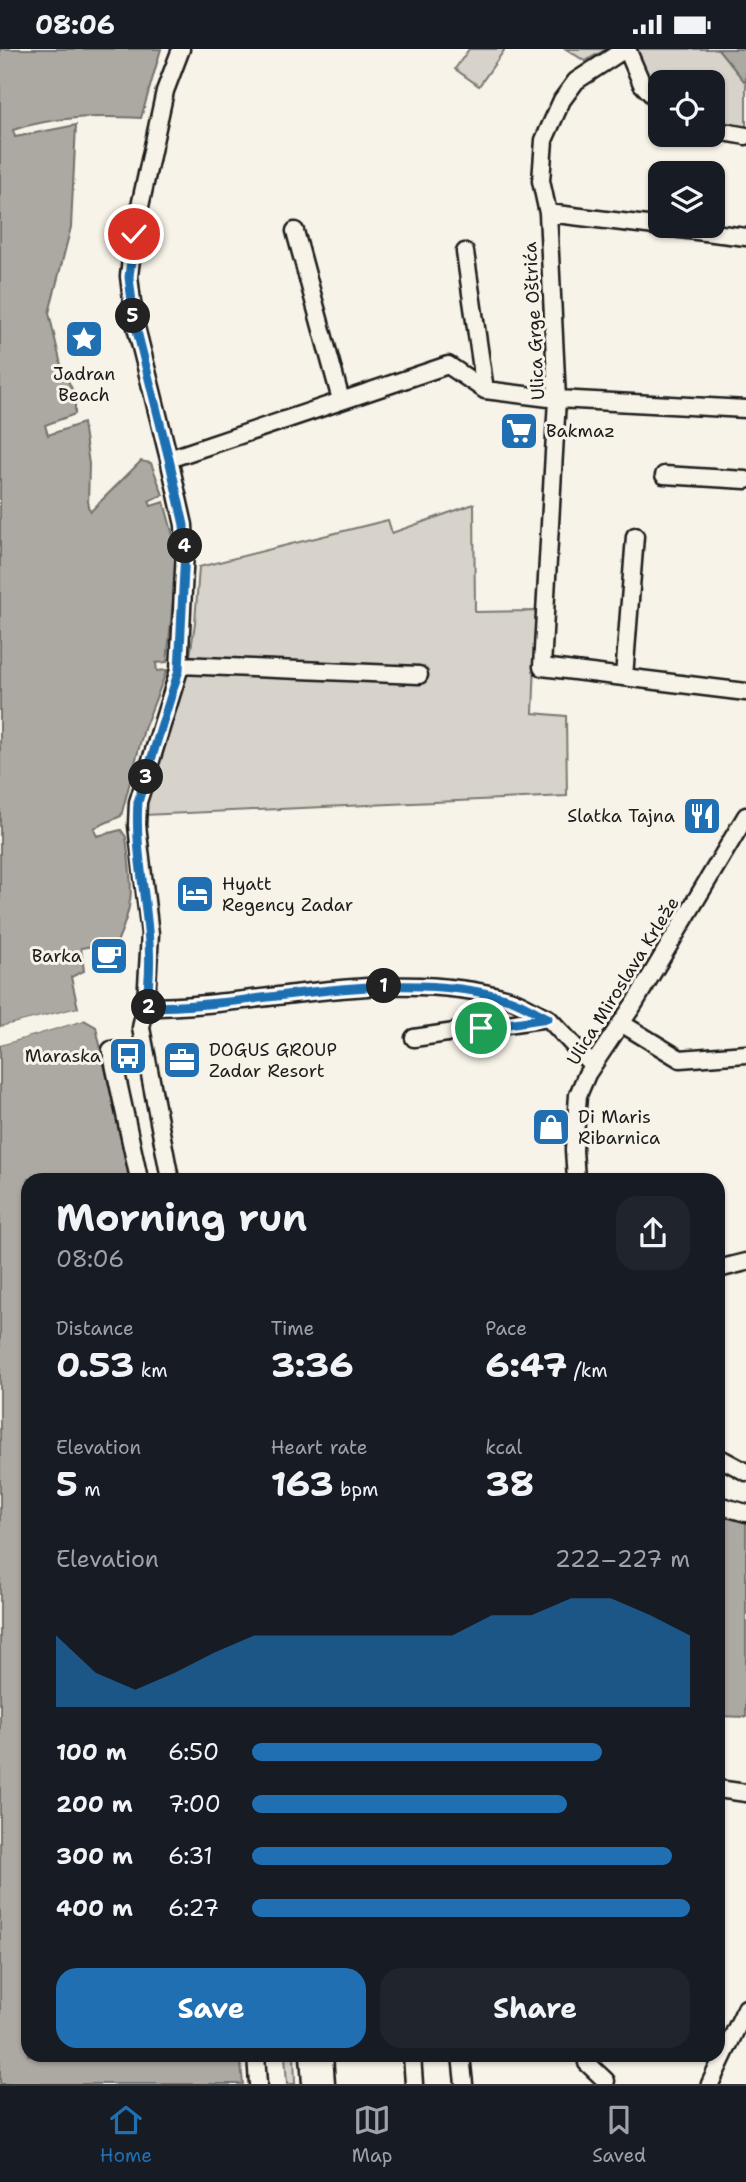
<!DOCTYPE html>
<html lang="en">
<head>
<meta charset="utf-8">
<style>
  :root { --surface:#171b24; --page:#20242c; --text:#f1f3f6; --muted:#9ea1a6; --line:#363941; --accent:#1f6fb2 }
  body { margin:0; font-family:"Shantell Sans",sans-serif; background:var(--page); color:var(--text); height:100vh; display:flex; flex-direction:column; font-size:26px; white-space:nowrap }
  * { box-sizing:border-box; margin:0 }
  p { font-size:23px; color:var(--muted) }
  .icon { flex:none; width:38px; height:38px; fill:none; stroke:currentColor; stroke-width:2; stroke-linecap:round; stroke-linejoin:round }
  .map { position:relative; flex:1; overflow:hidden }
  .drawer { position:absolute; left:21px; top:1124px; width:704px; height:889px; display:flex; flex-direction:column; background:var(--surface); border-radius:21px; box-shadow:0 2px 5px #0004 }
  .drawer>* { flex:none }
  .fabs { position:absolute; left:648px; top:21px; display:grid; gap:14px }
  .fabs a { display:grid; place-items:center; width:77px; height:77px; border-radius:14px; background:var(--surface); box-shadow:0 2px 5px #0004; font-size:35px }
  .pin { position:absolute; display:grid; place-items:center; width:60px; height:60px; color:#fff; margin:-30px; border:4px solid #fff; border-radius:50%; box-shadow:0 2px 7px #0007 }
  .km { position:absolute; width:35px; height:35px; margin:-18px; border-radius:50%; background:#222; color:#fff; font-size:19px; line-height:35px; text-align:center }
  .round { display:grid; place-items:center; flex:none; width:74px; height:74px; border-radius:21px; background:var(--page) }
  .overview { display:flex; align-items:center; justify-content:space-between; height:119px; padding:0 35px }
  h1 { font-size:38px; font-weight:700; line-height:52px }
  .stats { display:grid; grid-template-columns:repeat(3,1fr); gap:10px; height:119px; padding:7px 35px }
  .stats div { display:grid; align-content:center }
  .stats b { font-size:35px; font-weight:700 }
  .stats small { font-size:19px; font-weight:400 }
  .stats p { font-size:19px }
  .chart { height:196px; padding:14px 35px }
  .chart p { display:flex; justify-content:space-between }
  .chart svg { width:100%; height:126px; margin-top:7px; fill:var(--accent); opacity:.7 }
  .cta { display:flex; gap:14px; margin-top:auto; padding:14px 35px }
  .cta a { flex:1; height:80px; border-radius:21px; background:var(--accent); color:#fff; font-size:28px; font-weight:700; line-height:80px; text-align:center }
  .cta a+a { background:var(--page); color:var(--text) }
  ul { padding:0 35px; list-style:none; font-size:23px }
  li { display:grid; grid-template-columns:112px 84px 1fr; align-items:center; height:52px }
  li i { height:18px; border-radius:9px; background:var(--accent) }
  .status { display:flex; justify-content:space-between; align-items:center; height:49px; padding:0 35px; background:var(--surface); direction:ltr }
  .status svg { height:19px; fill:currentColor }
  .menu { display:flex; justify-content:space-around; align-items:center; height:98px; border-top:2px solid var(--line); background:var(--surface); font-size:19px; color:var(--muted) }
  .menu a { display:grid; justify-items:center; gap:4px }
  .menu .selected { color:var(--accent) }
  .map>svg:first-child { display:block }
  .green { fill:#d7d3cb; stroke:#7a7874; stroke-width:2 }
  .water { fill:#aca9a2; stroke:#72716c; stroke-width:2 }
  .pier { fill:#f7f3e8 }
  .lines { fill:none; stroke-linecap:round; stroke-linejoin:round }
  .minor-casing { stroke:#1c1c1c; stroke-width:21 }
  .minor { stroke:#f7f3e8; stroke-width:16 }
  .route-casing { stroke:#fff; stroke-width:14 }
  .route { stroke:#1f6fb2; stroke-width:9 }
  .labels { text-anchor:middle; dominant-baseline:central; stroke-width:6; stroke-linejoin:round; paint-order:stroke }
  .street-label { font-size:18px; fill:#1c1c1c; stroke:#f7f3e8 }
  .poi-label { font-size:18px; fill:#1c1c1c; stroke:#f7f3e8; text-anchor:start }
</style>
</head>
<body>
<div class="status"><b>08:06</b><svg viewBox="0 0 49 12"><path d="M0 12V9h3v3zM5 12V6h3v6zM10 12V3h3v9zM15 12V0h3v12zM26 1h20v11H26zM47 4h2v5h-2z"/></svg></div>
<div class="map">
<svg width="746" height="2035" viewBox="0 0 746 2035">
  <rect width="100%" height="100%" fill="#f7f3e8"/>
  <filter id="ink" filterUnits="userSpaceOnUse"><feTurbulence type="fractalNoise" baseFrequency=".0143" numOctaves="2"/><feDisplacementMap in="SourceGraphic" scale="14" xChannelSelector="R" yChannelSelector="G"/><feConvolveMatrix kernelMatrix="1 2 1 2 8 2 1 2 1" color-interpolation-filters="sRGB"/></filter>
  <g filter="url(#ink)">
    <path class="green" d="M469,0H505L479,37L455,20Z
      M566,0H607L585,12Z
      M635,0H746V87L712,81V33H660V54L642,35Z
      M474,455L475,563L537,562L533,664L566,667L567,747L144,766V755L188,620L195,574L199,518L388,471L392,484Z
      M285,2006H294L295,2035H287Z"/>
    <path class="water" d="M0,0H161L141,69C97,67 55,67 13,81L15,88L76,76L71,178L49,264L61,316L75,347V365L45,376L48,386L83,374L89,415L88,458L91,462L141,412L151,414L163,446L149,452L151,457L164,453L174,490L176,520L167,613L156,614L157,622L167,621L144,680L121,767L94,779L97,787L121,781L126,788C131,834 137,849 117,893L81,899L84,922L71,928L78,959L0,978Z
      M718,0H746V30L744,32Z
      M84,971L96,978L130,1130H28V2006H240L243,2035H0V996Z
      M718,1463L746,1471V1668L718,1667Z"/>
    <path class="pier" d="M78,959L79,962L0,982V978Z
      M82,968L84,971L0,996V993Z"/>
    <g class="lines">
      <defs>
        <path id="minor" d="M625,0L576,32L562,51L544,91L541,132L548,164L557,350L542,618L746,643
          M627,0L642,35L660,54
          M712,81L746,87
          M548,164L746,188
          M295,182L341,351
          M465,203L485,341
          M169,410L448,316L485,341L557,350L746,360
          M664,426L746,431
          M180,616L419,626
          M624,628L635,487
          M145,958C265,958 391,916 509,950C522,954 535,963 548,969
          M621,974L680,1010L746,1005
          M414,989L548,969L592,1016
          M111,1001L139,1130
          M170,1130L141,979L146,954L150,885L137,776L138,753L179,621L185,501L184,476L169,410L134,270L129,227L134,185L165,42L181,0
          M576,1130L574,1101L578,1046L587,1025L634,955L746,767
          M718,1220L746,1213
          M718,1408L746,1423
          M718,1456L746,1464
          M718,1740L746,1744
          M256,2006L258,2035
          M309,2006L311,2035
          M324,2006L326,2035
          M412,2006L414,2035
          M461,2006L464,2035
          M586,2006L587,2014L606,2032
          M710,2035L746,1959"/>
      </defs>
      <use href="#minor" class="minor-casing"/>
      <use href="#minor" class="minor"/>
    </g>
  </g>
  <g class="lines" filter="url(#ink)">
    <defs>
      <path id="route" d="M134,185L129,228L134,270L169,410L184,476L185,501L179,621L138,753C133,821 160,889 145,958C265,958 391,916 509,950C522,954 535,963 548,969L481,979"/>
    </defs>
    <use href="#route" class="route-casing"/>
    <use href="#route" class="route"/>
  </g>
  <defs>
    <symbol id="sight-square" viewBox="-11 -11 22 22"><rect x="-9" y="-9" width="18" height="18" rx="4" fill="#1f6fb2" stroke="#f7f3e8"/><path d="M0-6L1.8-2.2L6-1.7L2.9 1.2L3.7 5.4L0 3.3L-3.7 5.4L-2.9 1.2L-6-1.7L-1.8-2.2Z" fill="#fff"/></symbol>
    <symbol id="supermarket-square" viewBox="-11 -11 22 22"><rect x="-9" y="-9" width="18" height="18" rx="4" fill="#1f6fb2" stroke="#f7f3e8"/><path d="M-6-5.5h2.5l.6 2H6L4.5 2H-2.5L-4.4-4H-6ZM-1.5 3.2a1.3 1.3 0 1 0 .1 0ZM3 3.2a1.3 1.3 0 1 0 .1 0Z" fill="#fff"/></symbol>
    <symbol id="restaurant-square" viewBox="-11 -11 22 22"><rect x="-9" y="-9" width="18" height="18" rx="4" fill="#1f6fb2" stroke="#f7f3e8"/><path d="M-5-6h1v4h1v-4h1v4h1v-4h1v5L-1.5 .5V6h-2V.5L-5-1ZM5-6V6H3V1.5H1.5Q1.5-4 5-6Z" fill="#fff"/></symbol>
    <symbol id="hotel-square" viewBox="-11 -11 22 22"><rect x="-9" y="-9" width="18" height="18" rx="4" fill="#1f6fb2" stroke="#f7f3e8"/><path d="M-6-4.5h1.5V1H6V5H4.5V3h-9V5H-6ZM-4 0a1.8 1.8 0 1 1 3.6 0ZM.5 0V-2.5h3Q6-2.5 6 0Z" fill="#fff"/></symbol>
    <symbol id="cafe-square" viewBox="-11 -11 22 22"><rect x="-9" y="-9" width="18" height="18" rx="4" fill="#1f6fb2" stroke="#f7f3e8"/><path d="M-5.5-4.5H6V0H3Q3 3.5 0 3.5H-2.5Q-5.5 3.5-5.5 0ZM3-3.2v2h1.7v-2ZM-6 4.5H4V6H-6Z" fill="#fff"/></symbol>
    <symbol id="bus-square" viewBox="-11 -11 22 22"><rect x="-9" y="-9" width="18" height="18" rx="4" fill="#1f6fb2" stroke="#f7f3e8"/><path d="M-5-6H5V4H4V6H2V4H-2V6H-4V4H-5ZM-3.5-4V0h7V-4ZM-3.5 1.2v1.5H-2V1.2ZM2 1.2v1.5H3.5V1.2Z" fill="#fff"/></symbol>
    <symbol id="office-square" viewBox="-11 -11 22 22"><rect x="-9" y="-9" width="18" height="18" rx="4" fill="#1f6fb2" stroke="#f7f3e8"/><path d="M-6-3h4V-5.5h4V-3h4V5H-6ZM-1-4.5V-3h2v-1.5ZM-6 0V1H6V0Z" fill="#fff"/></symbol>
    <symbol id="shop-square" viewBox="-11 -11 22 22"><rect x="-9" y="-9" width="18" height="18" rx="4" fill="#1f6fb2" stroke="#f7f3e8"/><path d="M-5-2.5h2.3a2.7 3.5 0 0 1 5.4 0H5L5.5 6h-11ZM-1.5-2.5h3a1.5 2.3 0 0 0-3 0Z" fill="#fff"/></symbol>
  </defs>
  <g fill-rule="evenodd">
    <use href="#sight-square" x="62" y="268" width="44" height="44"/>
    <use href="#supermarket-square" x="497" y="360" width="44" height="44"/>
    <use href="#restaurant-square" x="680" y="745" width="44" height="44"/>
    <use href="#hotel-square" x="173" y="823" width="44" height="44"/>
    <use href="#cafe-square" x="87" y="885" width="44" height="44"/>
    <use href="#bus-square" x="106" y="985" width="44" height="44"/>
    <use href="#office-square" x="160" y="989" width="44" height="44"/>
    <use href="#shop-square" x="529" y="1056" width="44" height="44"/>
  </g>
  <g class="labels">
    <g class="street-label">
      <text transform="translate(534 272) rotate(-93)">Ulica Grge Oštrića</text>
      <text transform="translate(623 932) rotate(-58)">Ulica Miroslava Krleže</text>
    </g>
    <g class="poi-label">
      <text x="84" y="325" text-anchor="middle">Jadran<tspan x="84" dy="21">Beach</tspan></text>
      <text x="546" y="382">Bakmaz</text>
      <text x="675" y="767" text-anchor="end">Slatka Tajna</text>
      <text x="222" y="835">Hyatt<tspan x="222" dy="21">Regency Zadar</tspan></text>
      <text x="82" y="907" text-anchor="end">Barka</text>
      <text x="209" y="1001">DOGUS GROUP<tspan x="209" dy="21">Zadar Resort</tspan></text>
      <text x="101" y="1007" text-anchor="end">Maraska</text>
      <text x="578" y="1068">Di Maris<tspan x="578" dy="21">Ribarnica</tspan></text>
    </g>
  </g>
</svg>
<div class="fabs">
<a><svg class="icon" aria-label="locate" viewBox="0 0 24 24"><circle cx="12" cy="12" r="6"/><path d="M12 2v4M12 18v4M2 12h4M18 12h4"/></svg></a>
<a><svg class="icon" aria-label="layers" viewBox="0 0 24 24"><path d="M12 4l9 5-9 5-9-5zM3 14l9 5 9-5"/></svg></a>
</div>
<div class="pin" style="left:481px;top:979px;background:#1e9e55"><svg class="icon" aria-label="arrive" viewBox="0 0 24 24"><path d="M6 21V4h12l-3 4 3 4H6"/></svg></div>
<div class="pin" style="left:134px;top:185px;background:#d93025"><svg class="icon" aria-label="check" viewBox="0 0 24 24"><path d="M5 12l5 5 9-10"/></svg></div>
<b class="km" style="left:384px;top:937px">1</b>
<b class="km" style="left:149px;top:958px">2</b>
<b class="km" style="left:146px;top:728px">3</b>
<b class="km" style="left:185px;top:497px">4</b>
<b class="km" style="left:133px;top:267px">5</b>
<section class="drawer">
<div class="overview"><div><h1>Morning run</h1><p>08:06</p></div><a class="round"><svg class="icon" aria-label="share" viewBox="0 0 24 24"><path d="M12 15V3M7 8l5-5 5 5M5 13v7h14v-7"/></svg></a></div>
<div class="stats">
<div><p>Distance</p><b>0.53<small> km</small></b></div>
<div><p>Time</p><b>3:36</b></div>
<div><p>Pace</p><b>6:47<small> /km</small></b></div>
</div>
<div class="stats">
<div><p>Elevation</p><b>5<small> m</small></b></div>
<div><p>Heart rate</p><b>163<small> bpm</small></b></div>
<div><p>kcal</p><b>38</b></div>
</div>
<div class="chart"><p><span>Elevation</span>222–227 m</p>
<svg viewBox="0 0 160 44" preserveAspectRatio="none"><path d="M0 44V19L10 32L20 38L30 32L40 25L50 19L60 19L70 19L80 19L90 19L100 19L110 12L120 12L130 6L140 6L150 12L160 19V44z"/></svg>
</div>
<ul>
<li><b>100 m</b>6:50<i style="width:80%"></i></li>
<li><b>200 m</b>7:00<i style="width:72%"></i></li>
<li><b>300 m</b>6:31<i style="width:96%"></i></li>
<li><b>400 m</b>6:27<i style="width:100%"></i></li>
</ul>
<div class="cta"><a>Save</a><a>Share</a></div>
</section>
</div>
<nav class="menu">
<a class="selected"><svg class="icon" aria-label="home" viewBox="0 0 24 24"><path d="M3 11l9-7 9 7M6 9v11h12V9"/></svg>Home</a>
<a><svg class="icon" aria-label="map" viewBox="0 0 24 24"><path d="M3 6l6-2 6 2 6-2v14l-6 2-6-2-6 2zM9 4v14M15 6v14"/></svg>Map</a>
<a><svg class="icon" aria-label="saved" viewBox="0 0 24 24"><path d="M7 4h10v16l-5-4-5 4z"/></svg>Saved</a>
</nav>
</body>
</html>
